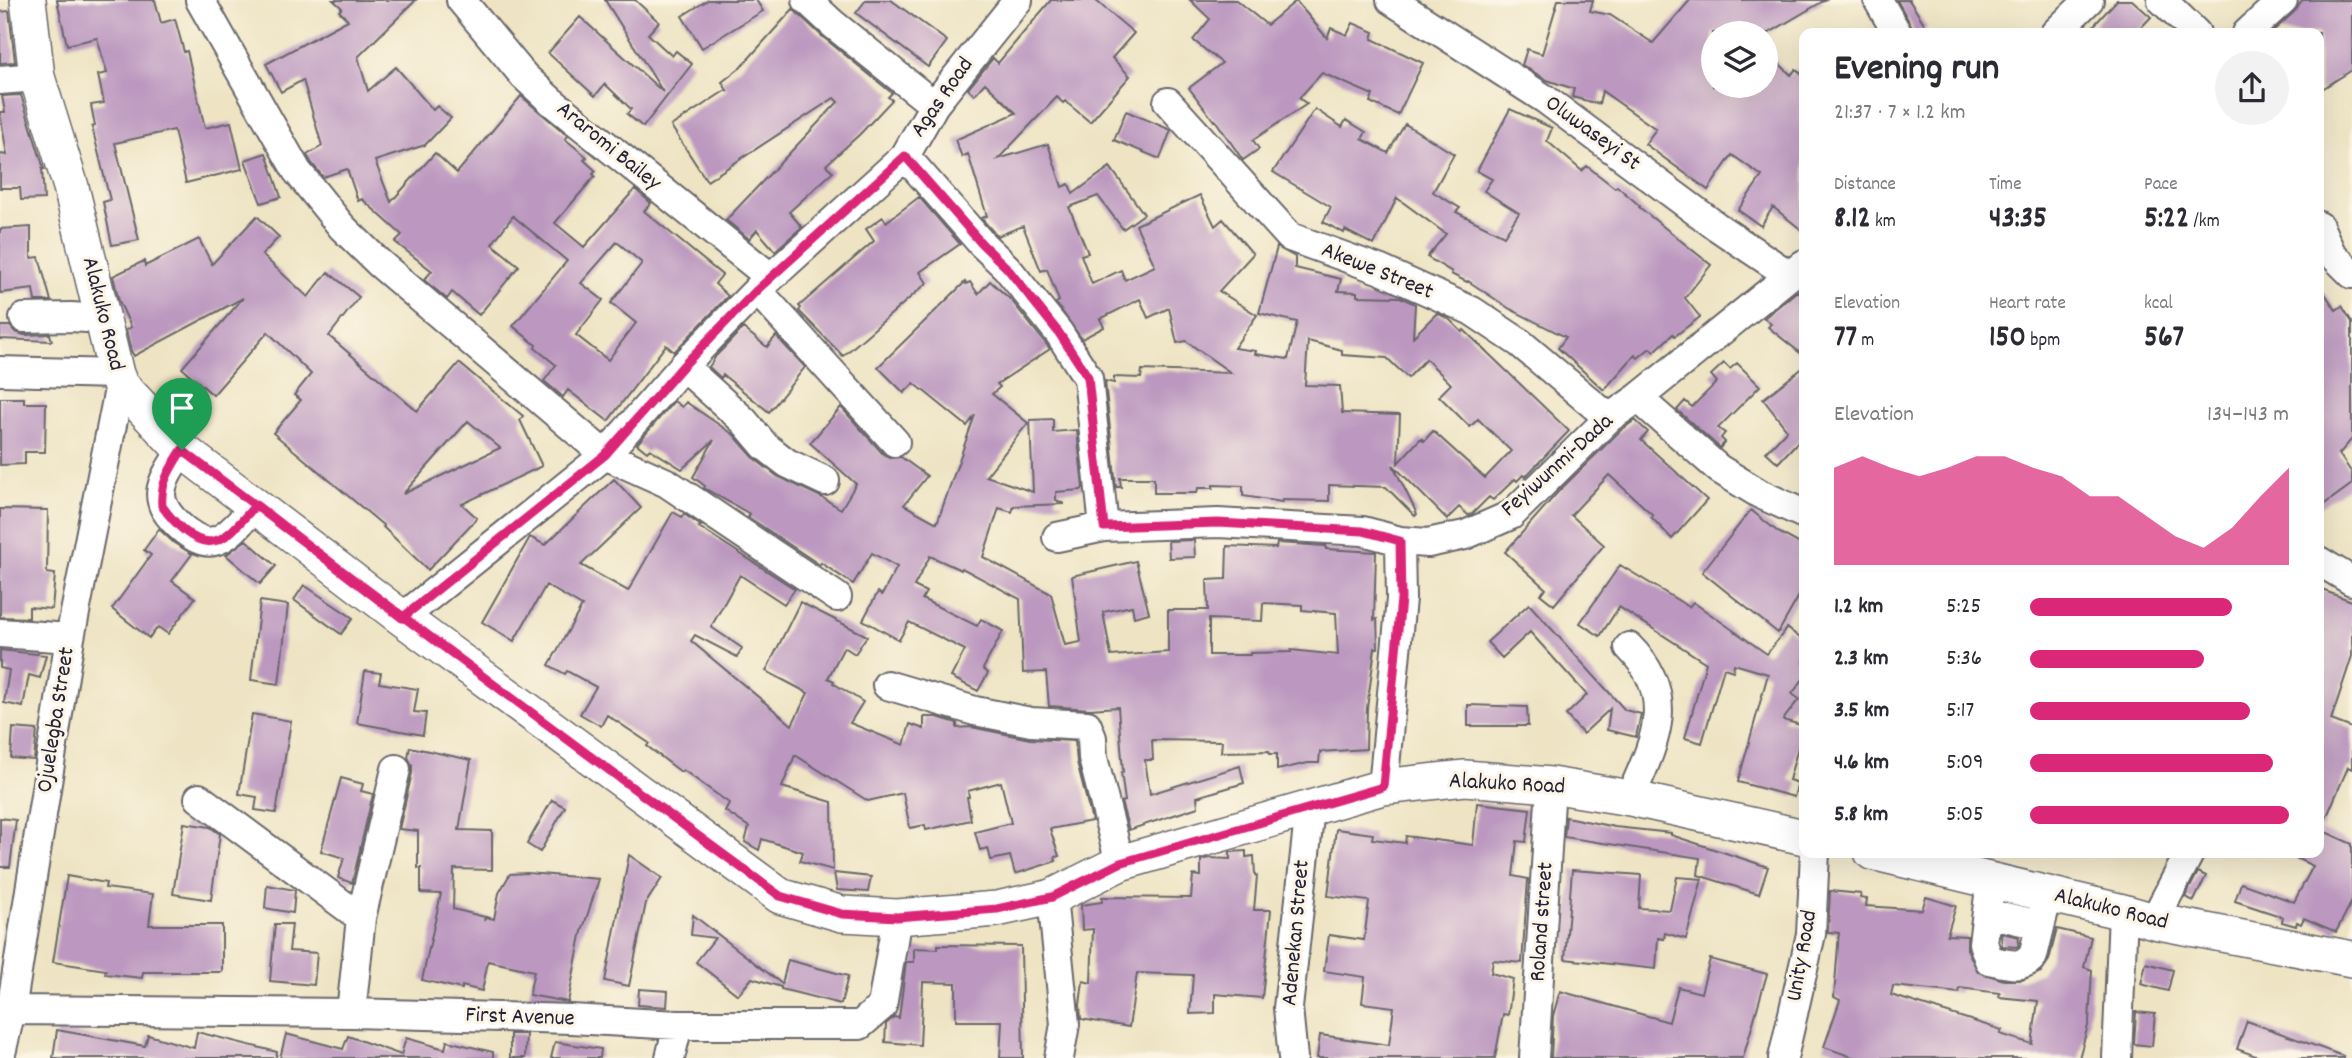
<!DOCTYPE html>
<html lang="en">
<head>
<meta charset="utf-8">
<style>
  :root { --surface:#fff; --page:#f2f2f3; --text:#2b2b33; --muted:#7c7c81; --accent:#db2777 }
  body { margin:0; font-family:Dekko,sans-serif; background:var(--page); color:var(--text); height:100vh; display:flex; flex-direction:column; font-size:26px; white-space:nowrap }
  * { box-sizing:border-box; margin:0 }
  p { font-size:23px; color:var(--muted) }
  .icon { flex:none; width:38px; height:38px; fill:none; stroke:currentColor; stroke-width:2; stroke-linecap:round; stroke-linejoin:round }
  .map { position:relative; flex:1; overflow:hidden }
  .sheet { position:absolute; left:1799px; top:28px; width:525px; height:830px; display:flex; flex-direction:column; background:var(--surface); border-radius:14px; box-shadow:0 7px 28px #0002 }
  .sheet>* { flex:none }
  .buttons { position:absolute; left:1701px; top:21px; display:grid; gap:14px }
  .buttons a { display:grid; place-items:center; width:77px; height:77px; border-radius:50%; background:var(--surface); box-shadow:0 7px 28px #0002; font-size:35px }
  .pin { position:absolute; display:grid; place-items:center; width:60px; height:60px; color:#fff; margin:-72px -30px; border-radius:50% 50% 50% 0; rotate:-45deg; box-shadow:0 0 7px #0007 }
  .pin .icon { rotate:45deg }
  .round { display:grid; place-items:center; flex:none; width:74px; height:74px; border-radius:37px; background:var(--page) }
  .summary { display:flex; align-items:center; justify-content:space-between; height:119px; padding:0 35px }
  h1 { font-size:38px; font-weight:700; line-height:52px }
  .figures { display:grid; grid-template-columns:repeat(3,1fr); gap:10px; height:119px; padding:7px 35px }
  .figures div { display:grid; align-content:center }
  .figures b { font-size:30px; font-weight:700 }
  .figures small { font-size:19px; font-weight:400 }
  .figures p { font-size:19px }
  .chart { height:196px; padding:14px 35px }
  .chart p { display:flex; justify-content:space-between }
  .chart svg { width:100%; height:126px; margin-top:7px; fill:var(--accent); opacity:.7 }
  ul { padding:0 35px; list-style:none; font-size:23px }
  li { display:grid; grid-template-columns:112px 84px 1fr; align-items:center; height:52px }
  li i { height:18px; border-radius:9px; background:var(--accent) }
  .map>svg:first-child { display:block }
  .building { fill:#bc98c0; fill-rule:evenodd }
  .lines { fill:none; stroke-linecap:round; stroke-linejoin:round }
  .minor-casing { stroke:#69666b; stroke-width:32 }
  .major-casing { stroke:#69666b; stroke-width:38 }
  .minor { stroke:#fff; stroke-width:28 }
  .major { stroke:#fff; stroke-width:35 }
  .route-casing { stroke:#fff; stroke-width:14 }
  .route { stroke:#db2777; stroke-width:9 }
  .labels { text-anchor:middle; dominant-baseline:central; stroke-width:6; stroke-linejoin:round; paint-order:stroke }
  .street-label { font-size:23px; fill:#22223b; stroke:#fcf5e5 }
</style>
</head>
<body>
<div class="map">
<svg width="2352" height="1058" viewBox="0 0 2352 1058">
  <rect width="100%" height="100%" fill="#fcf5e5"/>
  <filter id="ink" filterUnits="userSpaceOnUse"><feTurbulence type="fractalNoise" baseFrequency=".0143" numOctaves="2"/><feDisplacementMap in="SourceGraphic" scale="14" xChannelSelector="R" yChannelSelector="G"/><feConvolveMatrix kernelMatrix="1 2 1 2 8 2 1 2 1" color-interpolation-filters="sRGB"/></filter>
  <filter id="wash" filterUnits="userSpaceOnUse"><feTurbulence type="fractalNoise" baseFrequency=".00686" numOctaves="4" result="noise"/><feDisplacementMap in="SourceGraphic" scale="28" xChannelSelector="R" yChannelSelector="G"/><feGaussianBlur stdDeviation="1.57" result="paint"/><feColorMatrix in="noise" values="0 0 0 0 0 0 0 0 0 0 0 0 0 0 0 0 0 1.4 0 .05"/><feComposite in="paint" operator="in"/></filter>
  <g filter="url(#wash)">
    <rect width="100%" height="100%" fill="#eee4c4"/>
    <g id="blocks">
      <path class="building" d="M57,0H155L161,23L175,19L184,52L187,51L205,128L231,122L242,169L186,183L174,130L115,143L139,240L112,245L103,202L110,200L92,127L95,126L91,105L104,103L98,75L107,73L97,38L67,45Z
        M333,0H416L358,57L368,91L396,67L433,110L437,106L451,118L425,145L375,161L391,202L435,153L457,173L521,96L568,136L565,139L587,157L584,160L596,171L593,174L595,176L555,223L584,247L635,189L651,203L644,211L722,275L715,284L728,296L674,352L666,345L608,421L568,390L563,397L544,381L556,365L535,348L536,345L513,326L567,261L513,216L492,244L519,266L479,315L452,292L447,299L424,280L432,271L395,242L402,235L362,199L358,201L347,169L323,177L311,162L307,155L322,146L303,80L281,92L266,64L348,20L339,11L342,8ZM617,242L642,263L611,303L636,323L608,360L576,335L603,300L581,283Z
        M605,0H635L659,22L648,34L672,56L676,51L692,64L643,127L627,114L631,109L605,84L595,96L548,53L580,17L663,92Z
        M708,0H756L763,11L702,48L682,16Z
        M866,0H891L947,41L928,67L856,13Z
        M1051,0H1095L1134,33L1112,58L1130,76L1090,122L1065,101L1063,103L1057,97L998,159L1048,144L1062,187L1069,184L1073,194L1110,167L1144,214L1123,229L1098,196L1069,207L1088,253L1081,255L1092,284L1121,270L1125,280L1155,266L1136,225L1200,195L1215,226L1223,219L1253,254L1219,291L1257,315L1234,348L1256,351L1255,354L1288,359L1297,322L1259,313L1277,247L1295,257V268L1341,279L1338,291L1357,292V296L1400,297L1415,304L1413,337L1437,313L1449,319L1462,332L1464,330L1569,431L1525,477L1523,475L1517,481L1515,479L1493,500L1489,497L1472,514L1468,515L1459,507L1447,519L1393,465L1417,514L1415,516L1386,487L1329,485V501L1282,500V502L1243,496V486L1213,485V488H1198L1197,493H1154V478H1120L1121,487H1116L1105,381L1114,383V377L1141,378L1142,370L1231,373L1186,341L1177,343L1169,308L1148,318L1140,299L1100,319L1104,327L1082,339L1056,303L1059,301L1047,269L1041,271L1023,226L997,236L981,218L987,216L968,154L962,157L955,140L1016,113L985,83L974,95L968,89L993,58L998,63ZM1308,341L1342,350V355L1387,358L1408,378L1426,359L1451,384L1439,396L1470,427L1478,419L1511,451L1485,478L1433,431L1424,441L1421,438L1398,463L1400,415L1342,413L1340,386L1305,385Z
        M1190,0H1236L1267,25L1296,1L1327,38L1331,28L1347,35L1353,23L1374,32L1372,39L1423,63L1398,115L1370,102L1373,95L1322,73L1299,98L1307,104L1253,140L1259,149L1243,160L1215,120L1214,121L1189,88L1222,63L1193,40L1210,19Z
        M1558,0H1593L1590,11L1610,15L1653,43L1690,0H1825L1769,33H1713V86H1766V51L1791,75L1796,69L1804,76V232L1773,207L1761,226L1738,210L1762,176L1732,155L1708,190L1645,144L1656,129L1602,91L1599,104L1572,97L1574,89L1547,80L1522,65L1527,49L1542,54Z
        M1897,0H1909L1927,28L1919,33H1914L1911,25Z
        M2117,0H2132L2151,17L2136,33H2087Z
        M2303,0H2352V70L2319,91V33H2271L2294,12Z
        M793,9L823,37L892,93L888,97L892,100L860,134L826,165L833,172L789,212L802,227L775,251L757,230L749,239L726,220L838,102L834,98L707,181L671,126L726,90L728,92L722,82L741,67Z
        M9,11L15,62L0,63V12Z
        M21,95L44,169H42L44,199L21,200L20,188H0V154L7,155L0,112H5L2,96Z
        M1315,109L1342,127L1346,120L1366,132L1362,139L1388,153L1405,124L1454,154L1433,192L1460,208L1456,212L1504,236L1519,213L1484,191L1492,179L1477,171L1510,109L1552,128L1547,141L1582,171L1587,166L1615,188L1617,186L1640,206L1639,207L1711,265L1685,298L1700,317L1675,336L1673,334L1654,352L1650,348L1638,358L1635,355L1604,390L1558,348L1566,337L1510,309L1468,281L1467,282L1451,274L1452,272L1427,257L1446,234L1397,198L1374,245L1345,230L1344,233L1323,222L1331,207L1273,172Z
        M1126,111L1171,130L1160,159L1114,140Z
        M266,153L281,197L261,203L245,160Z
        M919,197L960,244L920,272L927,283L843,356L799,311L801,308L799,306L874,241L866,229L883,217L886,222Z
        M257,216L279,237L262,255L308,297L328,272L359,297L329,336L417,411L459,363L523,416L520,420L542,466L462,504L477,518L428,570L383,527L384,526L273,433L301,400L294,395L311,374L268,332L213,395L182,368L243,298L134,356L131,351L126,330L131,327L119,301L113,276L144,261L145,266L199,239L212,264ZM468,421L500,448L403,494Z
        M31,227V258L39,257L51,301H35L33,289L0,293V229Z
        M990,281L1011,300L1050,349L997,384L1000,387L992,394L1028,423L986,476L1033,492L1030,420L1053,419V432L1077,430L1083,488L1081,490L1056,492V500L1064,504L1014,506L1012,512L999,508L983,557L1051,594L1065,645L1081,642L1072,576L1136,561L1149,613L1134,617L1132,606L1103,612L1111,656L1168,652V610H1208L1207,580L1226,579L1227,546L1276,548L1277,543L1326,546V549L1376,552L1374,620L1377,619L1378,648H1375L1367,708L1366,749L1320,752L1319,763H1308L1277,770V754H1270L1269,751L1221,752L1222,741L1152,740L1153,760H1145L1150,794L1240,766L1244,783L1197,797L1198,807L1129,830L1121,802L1125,801L1121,772H1123L1118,707L1090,709L1049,706L1046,672L1023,673L1020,599L962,568L961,570L930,556L914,586L926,592L922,599L977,626L981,619L1003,631L983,669L988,673L978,691L951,677L965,650L909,622L899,640L863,620L878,592L882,595L897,567L872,553L853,584L821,563L820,565L748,517L750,514L704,488L705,486L693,477L714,440L682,469L650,449L647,452L637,444L674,401L682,407L686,402L734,435L755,459L777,476L821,497L841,509L856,484L810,443L841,407L883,454L891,458L901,457L927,476L904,505L937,523L975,415L967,426L914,383L904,393L878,367L965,282L966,284L970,282L978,294ZM1263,603L1302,605V610L1336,613L1338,655L1291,650V652L1250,653V655H1209V619L1262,621Z
        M2319,285L2336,310L2342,306L2352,322V439L2339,454L2352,473V484L2319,508Z
        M1797,291L1804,298V356L1768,327L1771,324L1764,318Z
        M0,326H10L15,332L24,335L50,334L52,341L0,339Z
        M743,328L767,347L776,336L805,367L769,412L723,375L721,378L709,367L716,356Z
        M1724,363L1730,369L1737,363L1760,386L1718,428L1725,433L1721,438L1725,442L1720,448L1677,410L1685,401L1692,407L1717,382L1711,375Z
        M1804,367V435L1778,463L1766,452L1787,430L1763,399Z
        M0,398H24V403H46L45,452H25V464L0,465Z
        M1635,420L1648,432L1641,440L1707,500L1672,539L1651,517L1653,515L1609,475L1571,515L1604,545L1554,605L1540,594L1546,589L1505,552L1558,492L1620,431Z
        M614,479L641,508L581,565L628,591L673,512L682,517L684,514L701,526L699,527L795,589L784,604L740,575L711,627L742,648L737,657L695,635L691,641L792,725L808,693L766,671L800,602L867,636L855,654L844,647L828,678L834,681L833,683L863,702L850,723L904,745L910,724L924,729V717H937L957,723V728L971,727L1030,739L1075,741L1077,762L1092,821L1050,829L1059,856L1055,857L1056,861L1015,874L1010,856L991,860L988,848L980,850L975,832L1011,823L1001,782L968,791L969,797H967L971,820L926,830L925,825L910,828L903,793L868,801L795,755L782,787L832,802L833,870L800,861L803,852L762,839L759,850L745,842L749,827L725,811L729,803L683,770L681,772L647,746L649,743L607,715L601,726L580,714L596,687L567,671L565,674L549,665L582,606L546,585L514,641L482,622L530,537L545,545Z
        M0,509L48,510L47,573L55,574L52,609L29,607V618L0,617Z
        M1751,510L1778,532L1804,546V587L1778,633L1702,572Z
        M159,529L174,543L192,554L172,581L195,598L168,634L158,627L149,638L112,609L151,555L144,550Z
        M246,540L276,566L260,584L226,555Z
        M1194,540L1195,557L1169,558L1168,541Z
        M1620,565L1689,607L1693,602L1767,654L1787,628L1804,641V678L1792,694L1799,699L1783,720L1804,726L1789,780L1798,783L1794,797L1738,782L1768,674L1734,664L1733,671L1724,668L1702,743L1685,738L1706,663L1619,607L1600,636L1580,623Z
        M304,585L353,618L341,634L294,600Z
        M2319,589L2352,601V656L2331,720L2352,728V769L2348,767L2321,830L2352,844V901L2336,932L2304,918L2301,924L2297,922L2296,926L2282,922L2283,917L2235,901L2241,883L2294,902L2313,866L2283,852H2319Z
        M260,601L288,605L279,684L251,680Z
        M1529,604L1625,710L1641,714L1636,737L1607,730L1610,709L1583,734L1566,715L1587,695L1530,632L1502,658L1487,642Z
        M0,650L46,655L40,678L29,675L23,707L4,703L9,670L0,668Z
        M365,671L381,673L379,683L418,689L414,712L426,713L423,735L357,723Z
        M1468,705L1527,707L1528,726H1468Z
        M252,714L291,721L276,813L255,810L257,797L239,794Z
        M13,728L37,730L34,760L11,758Z
        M410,747L471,760L459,830L492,831V870L454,869L453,909L485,917L484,921L486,917L494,919L499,893L510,874L527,873L599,879L581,935L568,1002L529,995L534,971L488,961L482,991L462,986V989L422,980L441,894L421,893V868H418V831L399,829L412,773V765L408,757Z
        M341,778L363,784L361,791L373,794L352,883L338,878L344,858L321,851Z
        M552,800L565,807L540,852L527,844Z
        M1477,803L1530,809L1526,842L1517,841L1513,876L1528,879L1522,963L1493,960L1491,973L1513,979L1508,1015L1503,1014L1495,1058H1317L1320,1035L1389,1045L1394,1007L1362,1003L1365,977L1324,971L1329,935L1364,940L1369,901L1328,896L1336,829L1373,834L1372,839L1405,843L1406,836L1473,845Z
        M1566,817L1615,827L1671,833V835L1768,867L1759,894L1698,875L1700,858L1564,837Z
        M0,818L16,820L10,867H0Z
        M184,823L210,827L220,834L211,900L173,894Z
        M1246,851V857L1254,856L1255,875L1257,876L1254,910H1271L1262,998L1215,994V1013L1190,1014L1193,975L1137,973L1129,1027L1081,1019L1080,1005L1083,981L1091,983L1093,929L1082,930L1081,905L1102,902V897L1191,898L1193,875L1201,876V860L1209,858L1230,859V852Z
        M629,855L662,878L646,903L629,986L605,981Z
        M1572,870L1641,875L1639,908L1670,910L1677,877L1702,879L1686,939L1665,933L1664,939L1658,938L1656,969L1565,959Z
        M2198,872L2206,876L2194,901L2185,897Z
        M834,873L871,877L868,892L837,890Z
        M67,876L106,883L105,888L153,894L149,925H222V972H143L142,978L105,974L106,970L53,962Z
        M267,885L295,890L293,913L265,908Z
        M1830,891L1861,894L1860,898L1867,899L1866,906L1922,910L1926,897L1956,906L1947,935L1967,936V949L1978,972L2004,980H2022L2041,972L2049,960L2057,929L2091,937L2084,967L2092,970L2089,1022L2079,1058H1855L1824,1047L1840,1000L1834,997L1839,933L1828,932ZM1893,986L1959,993L1960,988L2000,993L1999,997L2038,1001L2032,1044L2000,1034L2002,1030L1891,995Z
        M693,915L782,984L788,960L848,976L841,1004L781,989V987L752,978L738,995L696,962L715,938L691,935Z
        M275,924H292L289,951L317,953L314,985L270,981Z
        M2001,933L2019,937L2018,947L2002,946Z
        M938,945L1021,946L1023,1058H1000L1002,1021H956V983L923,982L920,1045L885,1042L886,1024L894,1017L899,1018L906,962H914V948L938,949Z
        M1710,959L1767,974L1743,1058H1551L1553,1016L1560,991L1669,1022L1678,987L1701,993Z
        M2146,963L2173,970L2168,991L2141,984Z
        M639,989L668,991L667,1007L638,1005Z
        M2136,1012L2155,1014L2152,1046L2134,1044Z
        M2247,1021L2343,1056V1058H2261L2237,1049Z
        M57,1030L145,1046L148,1035L194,1048L197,1032L277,1052L276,1058H53Z
        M286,1034L343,1049L348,1036L401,1055L406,1038L445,1049L447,1041L493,1052V1058H280Z
        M510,1034H526L525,1058H510Z
        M555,1042L601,1049L600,1058H551Z"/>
    </g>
  </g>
  <g filter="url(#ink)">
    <use href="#blocks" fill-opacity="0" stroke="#69666b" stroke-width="2"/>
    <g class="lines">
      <defs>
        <path id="minor" d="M200,0L297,171L342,227L379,263L605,455L667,483L837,597
          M461,0L524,76L551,101L770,277
          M807,0L833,24L934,105
          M1391,0L1545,99L1716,226L1789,275
          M1878,0L1897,33
          M2162,0L2196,33
          M2055,33L2089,0
          M2247,33L2283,0
          M0,80L37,77
          M1168,102L1290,237L1381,270L1472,311L1520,343L1609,418
          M905,156L982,244L1007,268L1059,333L1088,378L1104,527
          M2319,226L2331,253L2352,274
          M757,290L895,442
          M24,318L71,317L102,319
          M683,366L744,421L765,446L787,463L825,481
          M0,371L116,374
          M1638,398L1719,469L1760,494L1804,514
          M182,450C160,484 148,500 184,530C192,536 203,544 214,541C230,538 245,516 256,505
          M1057,537L1104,527L1218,523L1363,531L1400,541L1428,543L1465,535L1511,515L1609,418L1638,398L1804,264
          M2319,561L2352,581
          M402,618L605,455L683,366L757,290L905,156L934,105L1018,0
          M0,633L70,638
          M1629,647C1679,697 1654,743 1630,798
          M887,685L975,711L1031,722L1087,725L1092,738L1093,758L1120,863
          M1383,787L1401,599L1400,541
          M199,798L361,918
          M1991,880L1983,943L1989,960C2004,963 2023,970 2033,956L2048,894
          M1052,897L1065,1024L1059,1058
          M1987,913L2040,925
          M2154,921L2190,852
          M11,1010L351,1013L571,1019L678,1025H860L882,1006L897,917
          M351,1013L361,918L396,769
          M0,1058L11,1010L70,638L120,384
          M670,1058L678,1025
          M1293,1058L1288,1008L1310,808
          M1534,1058L1551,785
          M1783,1058L1811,934L1815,852
          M2117,1058L2123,912"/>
        <path id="major" d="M28,0L37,77L71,187L116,374L120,384L182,450L402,618L780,896L842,914L897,917L997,909L1052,897L1120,863L1383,787L1465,778L1551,785L1630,798L1804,837
          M1872,852L2123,912L2154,921L2352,959"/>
      </defs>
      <use href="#minor" class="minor-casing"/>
      <use href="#major" class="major-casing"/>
      <use href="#minor" class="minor"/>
      <use href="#major" class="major"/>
    </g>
  </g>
  <g class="lines" filter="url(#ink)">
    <defs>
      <path id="route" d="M182,450C380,600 579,749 780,896L842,914L897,917L997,909L1052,897L1120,863L1383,787L1401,599L1400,541L1363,531L1218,523L1104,527L1088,377L1059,333L1007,268L982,244L905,156L757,290L683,366L605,455L402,618L256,505C245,516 230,538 214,541C194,546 172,520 162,506C160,483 170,469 182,450"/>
    </defs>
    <use href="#route" class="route-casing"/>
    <use href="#route" class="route"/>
  </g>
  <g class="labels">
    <g class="street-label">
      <text transform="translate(943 98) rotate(-55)">Agas Road</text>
      <text transform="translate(1592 134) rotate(36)">Oluwaseyi St</text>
      <text transform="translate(608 147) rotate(39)">Araromi Bailey</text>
      <text transform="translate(1377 272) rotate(22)">Akewe Street</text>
      <text transform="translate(102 314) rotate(76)">Alakuko Road</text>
      <text transform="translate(1558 466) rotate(-42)">Feyiwunmi-Dada</text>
      <text transform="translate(57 720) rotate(-81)">Ojuelegba Street</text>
      <text transform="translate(1507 785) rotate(3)">Alakuko Road</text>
      <text transform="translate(2111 910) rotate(14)">Alakuko Road</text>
      <text transform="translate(1543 922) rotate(-86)">Roland street</text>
      <text transform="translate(1297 933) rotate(-85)">Adenekan Street</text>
      <text transform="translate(1803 956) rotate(-80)">Unity Road</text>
      <text transform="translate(520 1018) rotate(2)">First Avenue</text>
    </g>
  </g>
</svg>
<div class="buttons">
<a><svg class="icon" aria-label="layers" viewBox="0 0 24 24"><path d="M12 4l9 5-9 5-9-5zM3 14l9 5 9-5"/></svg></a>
</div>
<div class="pin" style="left:182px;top:450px;background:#1e9e55"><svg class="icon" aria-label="arrive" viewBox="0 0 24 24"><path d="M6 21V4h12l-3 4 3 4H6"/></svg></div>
<section class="sheet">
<div class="summary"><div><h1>Evening run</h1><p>21:37 · 7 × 1.2 km</p></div><a class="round"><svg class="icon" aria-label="share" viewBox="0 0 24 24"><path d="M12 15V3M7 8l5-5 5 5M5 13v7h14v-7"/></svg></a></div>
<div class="figures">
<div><p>Distance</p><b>8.12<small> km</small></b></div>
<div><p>Time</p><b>43:35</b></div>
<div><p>Pace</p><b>5:22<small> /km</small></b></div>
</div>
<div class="figures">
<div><p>Elevation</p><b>77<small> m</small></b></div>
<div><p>Heart rate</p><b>150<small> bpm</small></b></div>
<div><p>kcal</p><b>567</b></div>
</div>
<div class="chart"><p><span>Elevation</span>134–143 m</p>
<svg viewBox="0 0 160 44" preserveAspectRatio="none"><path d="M0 44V10L10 6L20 10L30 13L40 10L50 6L60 6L70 10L80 13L90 20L100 20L110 27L120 34L130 38L140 31L150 20L160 10V44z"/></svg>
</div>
<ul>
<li><b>1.2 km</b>5:25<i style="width:78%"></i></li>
<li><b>2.3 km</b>5:36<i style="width:67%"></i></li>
<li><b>3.5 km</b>5:17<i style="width:85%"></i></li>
<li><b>4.6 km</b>5:09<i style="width:94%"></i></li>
<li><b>5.8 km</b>5:05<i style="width:100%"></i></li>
</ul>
</section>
</div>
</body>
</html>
